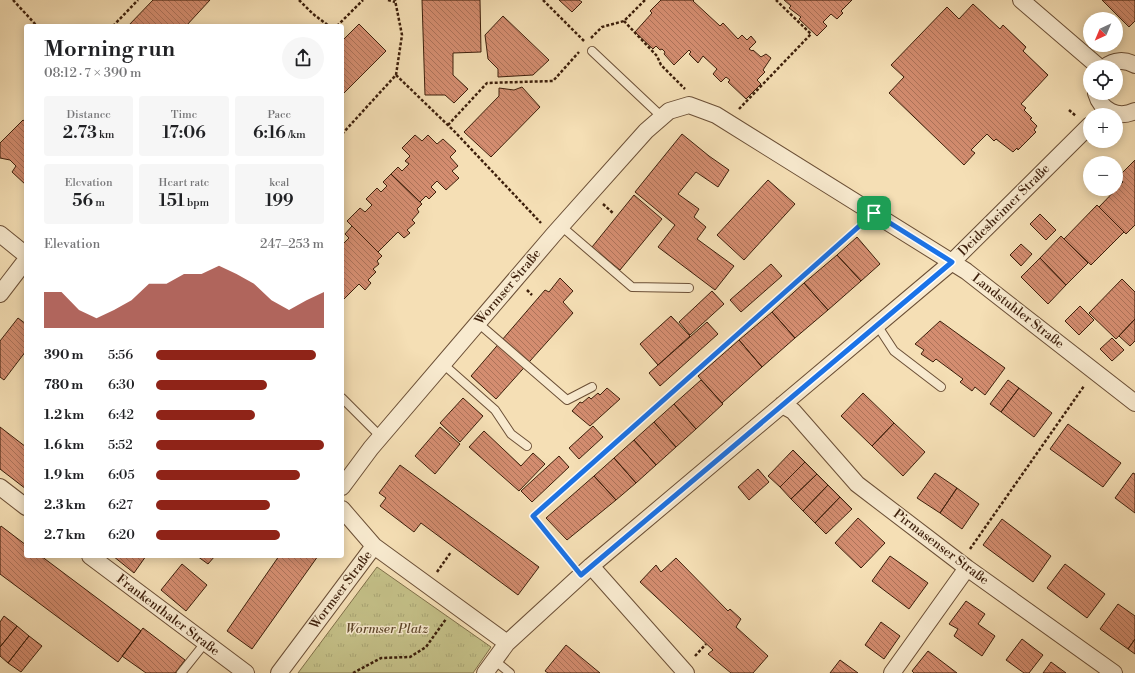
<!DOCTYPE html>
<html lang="en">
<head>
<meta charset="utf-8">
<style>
  :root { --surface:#fff; --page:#f6f6f6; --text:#202124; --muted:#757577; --accent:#8f2418 }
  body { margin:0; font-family:"Libre Bodoni",serif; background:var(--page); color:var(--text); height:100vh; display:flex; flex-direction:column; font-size:15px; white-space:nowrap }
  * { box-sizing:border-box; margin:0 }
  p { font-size:13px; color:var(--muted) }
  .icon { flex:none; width:22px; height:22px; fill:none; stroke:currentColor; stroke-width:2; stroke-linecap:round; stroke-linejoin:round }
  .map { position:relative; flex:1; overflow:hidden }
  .sheet { position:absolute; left:24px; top:24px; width:320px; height:534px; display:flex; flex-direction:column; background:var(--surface); border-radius:4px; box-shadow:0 2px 10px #0003 }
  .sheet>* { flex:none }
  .needle { width:26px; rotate:224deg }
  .buttons { position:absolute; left:1083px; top:12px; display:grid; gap:8px }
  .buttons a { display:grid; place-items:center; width:40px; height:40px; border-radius:50%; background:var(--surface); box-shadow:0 2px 10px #0003; font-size:20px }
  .pin { position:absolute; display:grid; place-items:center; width:34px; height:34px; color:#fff; margin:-17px; border-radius:8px; box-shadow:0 2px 6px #0006 }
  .round { display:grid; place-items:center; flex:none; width:42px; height:42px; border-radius:21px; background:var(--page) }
  .summary { display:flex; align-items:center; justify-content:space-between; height:68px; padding:0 20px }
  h1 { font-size:22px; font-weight:600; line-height:30px }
  .stats { display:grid; grid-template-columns:repeat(3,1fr); gap:6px; height:68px; padding:4px 20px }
  .stats div { display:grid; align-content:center; border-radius:4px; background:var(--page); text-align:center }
  .stats b { font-size:17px; font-weight:600 }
  .stats small { font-size:11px; font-weight:400 }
  .stats p { font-size:11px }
  .chart { height:112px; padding:8px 20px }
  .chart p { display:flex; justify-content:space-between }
  .chart svg { width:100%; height:72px; margin-top:4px; fill:var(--accent); opacity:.7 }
  ul { padding:0 20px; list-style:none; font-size:13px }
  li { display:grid; grid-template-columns:64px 48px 1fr; align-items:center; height:30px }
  li i { height:10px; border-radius:5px; background:var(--accent) }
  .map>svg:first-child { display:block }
  .grass { fill:url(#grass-tufts); stroke:#80704a }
  .building { fill:url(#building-back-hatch); stroke:#3d1f0b }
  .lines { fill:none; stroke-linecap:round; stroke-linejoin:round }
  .lane-casing { stroke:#6b4f36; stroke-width:10 }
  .street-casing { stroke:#6b4f36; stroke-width:18 }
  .path { stroke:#3d1f0b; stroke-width:2.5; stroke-dasharray:3 2; stroke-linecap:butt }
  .lane { stroke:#f8eacf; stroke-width:8 }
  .street { stroke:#f8eacf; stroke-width:16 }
  .route-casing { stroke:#fff; stroke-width:8 }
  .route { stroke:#1a73e8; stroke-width:5 }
  .labels { text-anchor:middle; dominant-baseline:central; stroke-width:3; stroke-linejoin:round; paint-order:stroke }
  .street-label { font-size:13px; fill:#3d1f0b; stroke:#f8eacf }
  .park-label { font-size:13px; font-style:italic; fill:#5f472a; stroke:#f8eacf }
</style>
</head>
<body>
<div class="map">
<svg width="1135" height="673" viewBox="0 0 1135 673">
  <defs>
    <pattern id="grass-tufts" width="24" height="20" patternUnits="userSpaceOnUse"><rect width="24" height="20" fill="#c4c088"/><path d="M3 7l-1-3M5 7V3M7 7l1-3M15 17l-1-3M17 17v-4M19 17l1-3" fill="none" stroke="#a9a574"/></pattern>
    <pattern id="building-back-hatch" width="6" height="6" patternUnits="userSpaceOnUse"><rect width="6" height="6" fill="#d48d70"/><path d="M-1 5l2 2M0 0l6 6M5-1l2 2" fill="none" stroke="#ad735a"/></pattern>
  </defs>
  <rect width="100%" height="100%" fill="#f5dfb5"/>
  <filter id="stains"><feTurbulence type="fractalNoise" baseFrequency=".005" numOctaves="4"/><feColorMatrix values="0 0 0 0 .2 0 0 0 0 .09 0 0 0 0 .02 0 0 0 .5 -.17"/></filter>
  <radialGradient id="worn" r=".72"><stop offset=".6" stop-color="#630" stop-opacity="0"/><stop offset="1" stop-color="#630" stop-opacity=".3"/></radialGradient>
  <path class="grass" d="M377,567L491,647L473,673H298Z"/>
  <path class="building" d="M153,0H210L186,26H128Z
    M422,0H480L481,52L453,53V75L468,89L454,103L445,95H425Z
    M559,0H579L582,2L572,12Z
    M661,0H694L693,1L720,26L723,23L738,39L742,35L747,40L751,36L756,42L749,49L752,51L753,50L761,57L766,54L771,58L763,70L765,72L757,80L761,84L746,99L728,82L730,80L726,77L721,82L713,74L717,69L703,56L698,63L689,54L691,52L689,50L674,65L664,54L665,52L662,49L660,50L656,46L653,49L635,32L652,13L650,11Z
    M784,0H852L841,11L843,13L837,19L831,14L823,22L827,26L817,36L799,19L801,17L789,8L791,6Z
    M1102,0H1135V21L1129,27Z
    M973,4L1000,29L1003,25L1026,47L1023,51L1048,75L1021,104L1026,108L1024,110L1032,118L1030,119L1037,126L1034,130L1036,132L1018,150L1017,148L1013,152L996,139L994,141L987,134L971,150L975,153L964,165L889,93L904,77L891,65L947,7L959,19Z
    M503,16L549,60L533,75L498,77V69L488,59L485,35Z
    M359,24L386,51L342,95V41Z
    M522,87L540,107L491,157L464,132L499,96V88L514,90Z
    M23,120L26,122V185L12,172L16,166L10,160L0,158V143Z
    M682,134L709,156L729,170L718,187L696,172L678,194L699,209L694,217L706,227L697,239L734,266L715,290L658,247L675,225L635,192Z
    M415,135L422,141L428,135L437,144L443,139L456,151L450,157L458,166L452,171L459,178L446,190L437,181L431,187L436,192L429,199L426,196L420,202L391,174L398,167L402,171L409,164L405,161L410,156L402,148Z
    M1135,160V225L1126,234L1099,207L1123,182L1118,177Z
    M391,174L422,204L417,209L419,212L412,220L415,223L407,230L410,233L404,238L398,232L378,252L347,221L360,208L365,212L372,205L366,199L377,188L381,192L387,186L383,182Z
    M768,180L795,204L744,260L717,235Z
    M634,195L662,219L620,270L592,247Z
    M1097,205L1124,232L1091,265L1064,239Z
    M1040,214L1056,230L1046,240L1030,224Z
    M352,226L382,256L377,261L379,264L373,269L376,272L368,280L371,283L365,290L359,284L342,301V245L349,238L345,234Z
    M1061,236L1088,263L1066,285L1040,258Z
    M857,237L880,264L861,281L837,255Z
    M1021,244L1032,254L1021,266L1010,255Z
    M837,255L861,281L828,310L804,283Z
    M1040,258L1066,285L1048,304L1021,277Z
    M771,264L782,276L741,312L730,300Z
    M560,278L573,291L563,302L573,313L496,399L471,376L545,290L549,292Z
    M1122,279L1135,292V319L1116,339L1089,313Z
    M804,283L828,310L795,338L772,312Z
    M712,291L724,304L690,335L679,322Z
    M1080,306L1094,320L1079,335L1065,321Z
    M772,312L795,338L762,367L739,340Z
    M671,316L690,336L658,365L640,344Z
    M18,318L26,324V351L4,380L0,377V341Z
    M1135,319V341L1130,346L1119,336Z
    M940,321L1005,368L985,395L975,387L972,391L960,382L963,379L936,359L933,362L921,354L924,350L915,344Z
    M707,322L718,334L660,386L649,373Z
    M1112,338L1124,350L1112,361L1100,349Z
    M739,340L762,367L722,403L698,376Z
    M701,380L723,404L696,429L674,404Z
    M1008,380L1019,388L1001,412L990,404Z
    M607,388L620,399L590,426L572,411L580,402L582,403L589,397L591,399L598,393L600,395Z
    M1019,388L1052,413L1034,437L1001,412Z
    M863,393L894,423L872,446L841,416Z
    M463,398L483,416L460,442L440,423Z
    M674,404L696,429L676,447L654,422Z
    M654,422L676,447L656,465L634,440Z
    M894,423L925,452L903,476L872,446Z
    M1068,424L1121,463L1103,487L1050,449Z
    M593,426L603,437L579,459L569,448Z
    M0,427L26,447V489L0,469Z
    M440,427L460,444L435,474L415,456Z
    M484,431L521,466L533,453L545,464L519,491L469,447Z
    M634,440L656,465L636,483L614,458Z
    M793,450L805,462L780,487L768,476Z
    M559,456L569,467L532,502L521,491Z
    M614,458L636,483L616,500L594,476Z
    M805,462L817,474L791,499L780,487Z
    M400,465L539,567L518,595L421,523L414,532L380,506L386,498L379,493Z
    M758,469L769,482L749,500L738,487Z
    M935,473L957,488L940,513L917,498Z
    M1133,473L1135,474V513L1115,498Z
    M817,474L828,485L803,511L791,499Z
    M594,476L616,500L567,540L546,518Z
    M828,485L840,497L815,523L803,511Z
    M957,488L979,504L962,529L940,513Z
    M840,497L852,509L826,534L815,523Z
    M858,518L885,543L861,568L835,543Z
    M1002,519L1051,556L1033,582L983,545Z
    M1,526L26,545V556H41L141,631L118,662L0,574V528Z
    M113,556H146L134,573Z
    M197,556H215L208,564Z
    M279,556H318L252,649L227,631Z
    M890,556L928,583L909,609L872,581Z
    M676,558L728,611L730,609L741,619L736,627L768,656L753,673H731L708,654L713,650L640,582L656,565L661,572Z
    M182,564L207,585L186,611L161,590Z
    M1065,564L1105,594L1087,618L1047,588Z
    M966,601L985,614L978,624L995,636L982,656L954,636L958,629L949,624Z
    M1118,604L1135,616V639L1128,649L1100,629Z
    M4,616L17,626L0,647V622Z
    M881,622L900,636L884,659L865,645Z
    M17,626L29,636L8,663L0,656V647Z
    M143,628L185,660L175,673H146L122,656Z
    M29,636L42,646L21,672L8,663Z
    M1022,639L1043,655L1029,673H1024L1006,660Z
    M1135,639V654L1128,649Z
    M566,645L600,673H548L545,671Z
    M928,651L957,673H914L912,671Z
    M840,660L858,673H830Z
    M1051,662L1066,673H1043Z"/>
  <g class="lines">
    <defs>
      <path id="lane" d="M592,51L662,117
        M561,226L632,287L689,288
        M478,323L567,400L592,387
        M877,325L894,351L941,387
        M443,364L495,410L511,434L527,446
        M342,398L381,437
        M494,660L510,673
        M181,673L205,643"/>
      <path id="street" d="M1021,0L1099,67
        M1105,67C1114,60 1125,59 1135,65
        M1096,93C1101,111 1118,119 1135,111
        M0,234L26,255
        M0,294L26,260
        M782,405L793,411L857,484L967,568L1114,673
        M0,487L26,507
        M342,487L371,448L554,234L646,131L669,111L689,105L716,115L966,271L1135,403
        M374,546L507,643
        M90,556L246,673
        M591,566L686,673
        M279,673L374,546L342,509
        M485,673L507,643L591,566L952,262L1090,125
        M892,673L967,568"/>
    </defs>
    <use href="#lane" class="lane-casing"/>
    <use href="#street" class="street-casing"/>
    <path class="path" d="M13,0L37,26
      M299,0L313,14L329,26
      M388,0L395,2
      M543,0L584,41
      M624,21L657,56L661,65L685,89
      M113,26L138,0
      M337,26L363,0
      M591,38L602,27L624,21L645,0
      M396,75L454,131L541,223
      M739,109L811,34L776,0
      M1069,110L1076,116
      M448,125L487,83L553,81L579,52
      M342,134L396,75L402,35L395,0
      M603,204L614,214
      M527,290L532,295
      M970,549L1084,386
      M570,562L533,516L861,226
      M437,572L451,552
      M695,656L706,644
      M353,673L381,658L410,657L426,647L446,619"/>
    <use href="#lane" class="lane"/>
    <use href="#street" class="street"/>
  </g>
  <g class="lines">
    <defs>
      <path id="route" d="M874,213L952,262L581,575L533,516Z"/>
    </defs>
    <use href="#route" class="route-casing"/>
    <use href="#route" class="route"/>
  </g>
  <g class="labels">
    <g class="street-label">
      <text transform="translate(1004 210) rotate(-45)">Deidesheimer Straße</text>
      <text transform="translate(508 287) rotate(-50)">Wormser Straße</text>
      <text transform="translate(1018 311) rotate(38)">Landstuhler Straße</text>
      <text transform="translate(941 547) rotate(37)">Pirmasenser Straße</text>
      <text transform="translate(341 590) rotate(-53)">Wormser Straße</text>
      <text transform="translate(168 615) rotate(37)">Frankenthaler Straße</text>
    </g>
    <g class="park-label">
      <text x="387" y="629">Wormser Platz</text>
    </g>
  </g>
  <rect width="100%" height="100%" filter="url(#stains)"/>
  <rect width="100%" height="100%" fill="url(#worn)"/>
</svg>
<div class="buttons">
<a><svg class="needle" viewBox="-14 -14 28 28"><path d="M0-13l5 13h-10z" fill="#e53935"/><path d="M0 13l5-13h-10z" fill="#757577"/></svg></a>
<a><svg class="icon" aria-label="locate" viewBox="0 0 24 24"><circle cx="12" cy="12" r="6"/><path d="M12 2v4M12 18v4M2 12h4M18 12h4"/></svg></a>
<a>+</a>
<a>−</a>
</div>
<div class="pin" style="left:874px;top:213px;background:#1e9e55"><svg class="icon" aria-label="arrive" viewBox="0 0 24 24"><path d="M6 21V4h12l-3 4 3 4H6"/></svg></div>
<section class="sheet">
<div class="summary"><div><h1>Morning run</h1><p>08:12 · 7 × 390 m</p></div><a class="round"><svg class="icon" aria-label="share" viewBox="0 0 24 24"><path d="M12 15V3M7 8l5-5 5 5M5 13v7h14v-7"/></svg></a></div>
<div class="stats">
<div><p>Distance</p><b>2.73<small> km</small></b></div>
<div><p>Time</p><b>17:06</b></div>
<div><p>Pace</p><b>6:16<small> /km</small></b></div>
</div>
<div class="stats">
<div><p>Elevation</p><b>56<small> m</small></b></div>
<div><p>Heart rate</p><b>151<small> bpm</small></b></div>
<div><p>kcal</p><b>199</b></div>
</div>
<div class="chart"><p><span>Elevation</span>247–253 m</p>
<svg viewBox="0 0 160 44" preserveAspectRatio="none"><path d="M0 44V22L10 22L20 33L30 38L40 33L50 27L60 17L70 17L80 11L90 11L100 6L110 11L120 17L130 27L140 33L150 27L160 22V44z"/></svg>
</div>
<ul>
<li><b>390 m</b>5:56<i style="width:95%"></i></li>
<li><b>780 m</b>6:30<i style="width:66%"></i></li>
<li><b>1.2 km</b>6:42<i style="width:59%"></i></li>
<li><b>1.6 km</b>5:52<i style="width:100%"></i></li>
<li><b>1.9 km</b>6:05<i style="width:86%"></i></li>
<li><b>2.3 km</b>6:27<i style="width:68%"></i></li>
<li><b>2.7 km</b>6:20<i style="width:74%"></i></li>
</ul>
</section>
</div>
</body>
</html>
